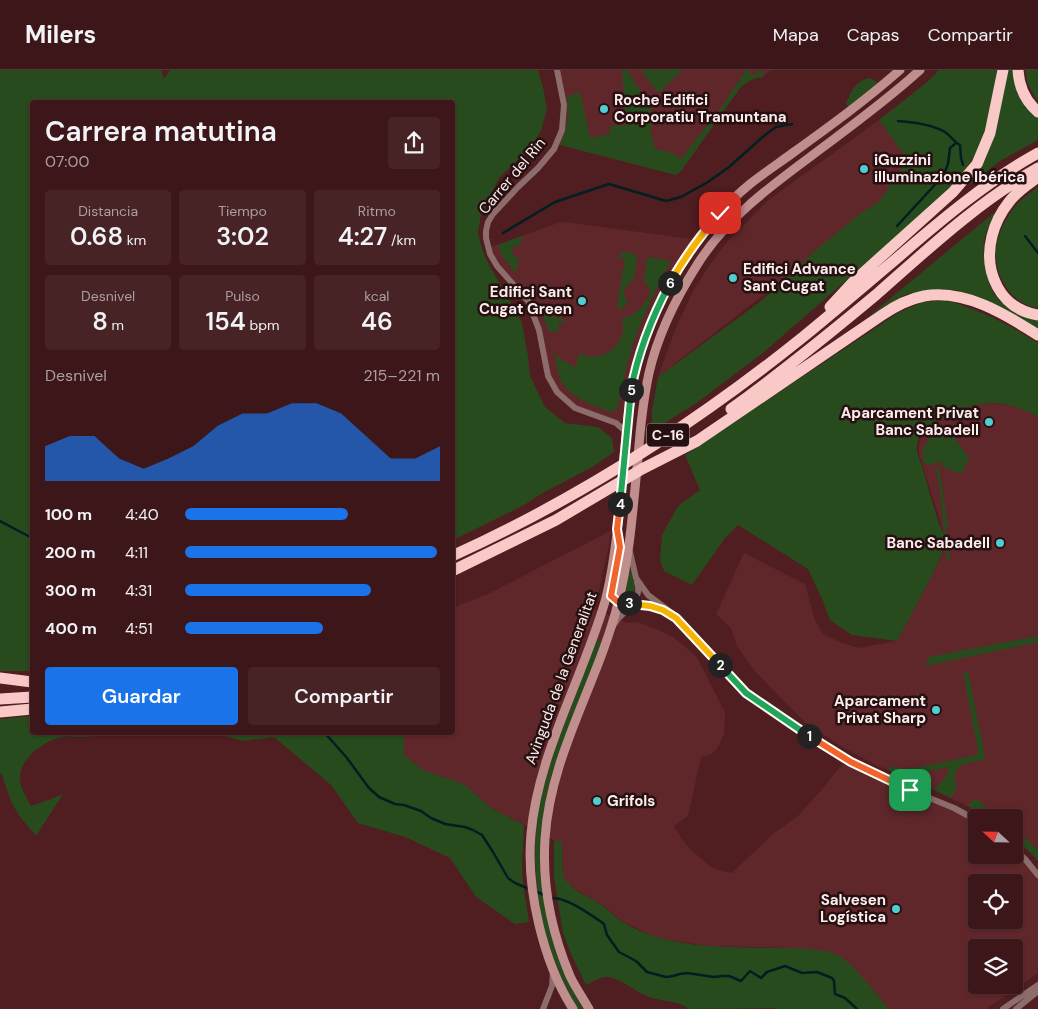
<!DOCTYPE html>
<html lang="es">
<head>
<meta charset="utf-8">
<style>
  :root { --surface:#3c1618; --page:#472325; --text:#f1f3f6; --muted:#ac9fa2; --line:#553537; --accent:#1a73e8 }
  body { margin:0; font-family:"DM Sans",sans-serif; background:var(--page); color:var(--text); height:100vh; display:flex; flex-direction:column; font-size:19px; white-space:nowrap }
  * { box-sizing:border-box; margin:0 }
  p { font-size:16px; color:var(--muted) }
  .icon { flex:none; width:28px; height:28px; fill:none; stroke:currentColor; stroke-width:2; stroke-linecap:round; stroke-linejoin:round }
  .map { position:relative; flex:1; overflow:hidden }
  .side { position:absolute; left:30px; top:30px; width:425px; height:635px; display:flex; flex-direction:column; background:var(--surface); border-radius:5px; box-shadow:0 1px 4px #0004,0 0 0 1px var(--line) }
  .side>* { flex:none }
  .needle { width:32px; rotate:292deg }
  .controls { position:absolute; left:968px; top:739px; display:grid; gap:10px }
  .controls a { display:grid; place-items:center; width:55px; height:55px; border-radius:5px; background:var(--surface); box-shadow:0 1px 4px #0004,0 0 0 1px var(--line); font-size:25px }
  .pin { position:absolute; display:grid; place-items:center; width:42px; height:42px; color:#fff; margin:-21px; border-radius:10px; box-shadow:0 2px 8px #0006 }
  .km { position:absolute; width:25px; height:25px; margin:-12px; border-radius:50%; background:#222; color:#fff; font-size:14px; line-height:25px; text-align:center }
  .round { display:grid; place-items:center; flex:none; width:52px; height:52px; border-radius:5px; background:var(--page) }
  .overview { display:flex; align-items:center; justify-content:space-between; height:85px; padding:0 15px }
  h1 { font-size:28px; font-weight:600; line-height:38px }
  .figures { display:grid; grid-template-columns:repeat(3,1fr); gap:8px; height:85px; padding:5px 15px }
  .figures div { display:grid; align-content:center; border-radius:5px; background:var(--page); text-align:center }
  .figures b { font-size:25px; font-weight:600 }
  .figures small { font-size:14px; font-weight:400 }
  .figures p { font-size:14px }
  .chart { height:140px; padding:10px 15px }
  .chart p { display:flex; justify-content:space-between }
  .chart svg { width:100%; height:90px; margin-top:5px; fill:var(--accent); opacity:.7 }
  .button { display:flex; gap:10px; margin-top:auto; padding:10px 15px }
  .button a { flex:1; height:58px; border-radius:5px; background:var(--accent); color:#fff; font-size:20px; font-weight:600; line-height:58px; text-align:center }
  .button a+a { background:var(--page); color:var(--text) }
  ul { padding:0 15px; list-style:none; font-size:16px }
  li { display:grid; grid-template-columns:80px 60px 1fr; align-items:center; height:38px }
  li i { height:12px; border-radius:6px; background:var(--accent) }
  header { display:flex; align-items:center; gap:30px; box-sizing:border-box; height:70px; padding:0 25px; background:var(--surface); border-bottom:1px solid var(--line) }
  header strong { font-size:24px }
  nav { display:flex; gap:28px; margin-inline-start:auto; font-size:18px }
  .map>svg:first-child { display:block }
  .built { fill:#60272b; fill-rule:evenodd }
  .green { fill:#284b1d }
  .lines { fill:none; stroke-linecap:round; stroke-linejoin:round }
  .stream { stroke:#001f21; stroke-width:2.5 }
  .street { stroke:#8d6c6c; stroke-width:6 }
  .secondary { stroke:#c18e8e; stroke-width:9 }
  .highway { stroke:#f9c9c8; stroke-width:11 }
  .split-1-casing { stroke:#fff; stroke-width:10 }
  .split-2-casing { stroke:#fff; stroke-width:10 }
  .split-3-casing { stroke:#fff; stroke-width:10 }
  .split-4-casing { stroke:#fff; stroke-width:10 }
  .split-5-casing { stroke:#fff; stroke-width:10 }
  .split-6-casing { stroke:#fff; stroke-width:10 }
  .split-7-casing { stroke:#fff; stroke-width:10 }
  .split-1 { stroke:#f0652b; stroke-width:6 }
  .split-2 { stroke:#22a559; stroke-width:6 }
  .split-3 { stroke:#f5b400; stroke-width:6 }
  .split-4 { stroke:#f0652b; stroke-width:6 }
  .split-5 { stroke:#22a559; stroke-width:6 }
  .split-6 { stroke:#22a559; stroke-width:6 }
  .split-7 { stroke:#f5b400; stroke-width:6 }
  .poi-dot { fill:#51ccd1; stroke:#271011; stroke-width:2 }
  .labels { text-anchor:middle; dominant-baseline:central; stroke-width:5; stroke-linejoin:round; paint-order:stroke }
  .shield { fill:#271011; stroke:#bbabaa; stroke-width:1 }
  .shield-label { font-size:14px; font-weight:bold; fill:#fbedec }
  .poi-label { font-size:15px; font-weight:bold; fill:#fbedec; stroke:#271011; text-anchor:end }
  .street-label { font-size:15px; fill:#fbedec; stroke:#271011 }
</style>
</head>
<body>
<header>
<strong>Milers</strong>
<nav><a>Mapa</a><a>Capas</a><a>Compartir</a></nav>
</header>
<div class="map">
<svg width="1038" height="939" viewBox="0 0 1038 939">
  <rect width="100%" height="100%" fill="#501d20"/>
  <path class="built" d="M557,0H770L763,7L754,8L747,12L740,18L681,101L676,105L556,74L564,35Z
    M879,50L920,103L658,307L674,262L694,219L711,193L727,172L767,131Z
    M565,152L698,170L652,249L626,347L621,352L616,353L575,338L557,322L548,306L528,232L497,196L488,178L558,153Z
    M989,333L1010,335L1022,338L1038,347V791L1030,782L1014,768V748L987,747L967,736L934,720L874,694L842,677L805,652L775,622L754,600L737,576L731,558L716,544L744,483L805,514L814,548L823,564L842,573L859,578L897,571L932,506L946,476L945,466L919,384V375L921,368L923,363L928,358L953,342L977,334Z
    M612,460L595,539L627,553L637,552L656,559L674,568L696,586L725,642L724,664L718,677L712,684L701,687L688,746L674,756L682,769L689,778L711,797L722,801L732,803L773,764L799,745L823,718L834,704L847,690L976,750V785H1014V779L1038,805V903L986,939H889L856,900L794,878L707,876L657,868L623,852L604,836L577,820L568,813L563,805L562,772L554,770L491,738L464,714L425,701L403,685L404,663L452,662L453,538L490,523ZM976,812H1014V850H976ZM976,878H1014V915H976Z"/>
  <path class="green" d="M0,0H161L164,9L170,0H538L543,17L547,39L541,61L530,78L499,108L481,145L478,162L481,175L486,189L522,253L528,286L530,306L545,337L565,353L598,357L612,368L614,382L594,396L541,424L524,435L453,470L452,32H32V601H0Z
    M622,0L628,1L656,47L650,60L655,79L673,83L681,89L704,59L713,50L746,0H749L750,5H757V0L761,1L764,4L763,7C754,8 748,11 740,18L681,101L676,105L560,75C567,59 570,42 567,26L580,22L590,68L610,64V56L626,55Z
    M641,0H683L658,23Z
    M939,0H997C994,19 992,39 987,57C981,84 959,108 941,128L764,282L698,332L652,361V340L658,307L761,231L816,180L861,143L879,132L903,97L904,85L879,50L926,13Z
    M1007,0H1013C1014,22 1022,34 1038,48V70L1000,91L969,115L986,88Z
    M1026,0H1038V32L1027,13Z
    M870,8L877,12L875,17L851,36H848L846,34C851,21 856,10 870,8Z
    M1038,117V238C1034,237 1030,237 1027,235C1009,228 997,206 996,188C994,172 1003,153 1012,140C1018,131 1029,124 1038,117Z
    M995,142C992,151 985,162 984,172C982,188 987,219 1000,231C1007,239 1028,249 1038,251V261L978,228L956,220L906,224L869,246Z
    M522,166L520,175L515,176L512,180C512,185 514,187 519,188L516,203L502,186L498,175Z
    M624,182L635,184L637,187L634,209C625,216 620,223 628,233L618,241V230L625,189L618,188L620,184Z
    M650,187L671,191C655,221 640,251 630,283C625,301 622,319 618,337L615,340L611,342C595,337 567,326 561,310C557,302 556,291 555,282C559,290 568,293 576,297L579,284C584,285 590,287 595,287C614,284 627,267 622,249C633,245 634,245 642,236C650,226 654,223 644,211L647,189Z
    M946,230C979,240 1009,254 1038,273V347C1005,327 973,330 941,349C928,357 919,360 917,376C916,383 921,392 923,399C928,417 933,435 939,454L944,464L941,429L936,397L939,396L948,457L945,458L950,490H947L945,477L932,506L897,571L852,565L830,550L822,529L808,499L738,455L725,468L692,515L664,501L660,490L662,465L678,436L700,420L685,385L898,243L923,232Z
    M541,236L547,245L565,249L564,253L558,252L559,261L550,262L538,236Z
    M942,356L953,366L970,389L967,392L961,404L943,397L941,391L930,395L924,393C918,376 931,366 942,356Z
    M629,497C632,506 638,516 632,525L630,527H623Z
    M1038,566V572L925,596L929,587Z
    M596,570L602,572C592,598 582,624 572,650C563,673 554,695 548,719C543,740 542,761 542,783C542,843 553,887 583,939H577C572,932 569,923 565,915C534,851 526,774 546,705C559,659 581,616 596,570Z
    M968,602L985,686L983,690C970,693 958,691 954,707C959,716 955,721 951,728L934,720C940,712 949,709 948,697L930,701L927,703L917,713L888,700L890,696L904,699L915,698L977,685L978,681L963,603Z
    M32,646V662L131,663L127,665C112,665 96,666 81,667C75,667 68,666 62,667C43,671 17,690 20,712C22,720 27,729 31,736C41,732 53,729 63,724L36,766L21,748L12,734L1,703H0V649Z
    M215,663H404V685L425,701L464,714L491,738L524,755L522,797L523,813L529,852L515,854L476,827L450,788L405,767L358,753L331,715L274,667L242,671Z
    M973,730H977L981,732L989,741L999,747H987L968,736Z
    M1014,758L1038,780V791L1030,782L1014,768Z
    M554,770L562,772C562,782 562,793 563,803C566,819 591,827 603,836C610,841 616,848 624,853C670,879 724,877 776,878C793,878 821,878 836,884C852,891 877,925 889,939H777L775,938L689,939C678,930 660,932 647,926C635,922 621,908 608,907C600,906 593,912 586,915L571,884L563,863L554,807Z"/>
  <g class="lines">
    <path class="stream" d="M898,51C912,52 933,55 945,62C951,66 954,72 960,75L961,88L963,95
      M897,156L943,106L948,94L950,78L956,73
      M503,163L555,132L609,114L666,131L681,127L708,112L729,97L765,65L776,57L792,54
      M1025,166L1038,183
      M0,451L32,468
      M324,662L347,688L369,718L379,727L395,734L404,735L421,741L431,748L445,754L465,757L473,760L482,765L493,782L508,808L515,813L529,819
      M535,821L546,826
      M551,828C555,829 559,828 563,830C576,834 588,843 600,851L604,854L607,865L619,882L636,891L647,902L666,907L673,906L680,904L687,903L714,907L723,906H729L741,911L750,901L761,908L767,902L785,896L802,903L817,902L832,908L834,911L835,924L845,928L857,939"/>
    <path class="street" d="M557,0L564,35L562,60L554,79L538,98L518,117L493,144L488,152L486,161V168L490,184L497,196L528,231L539,260L548,306L557,322L575,338L616,353L624,360L626,365
      M619,465L621,477L611,526L618,533L627,532L641,535
      M630,482L636,508L648,525L677,547L702,577L746,623L840,686L910,720L954,738L976,750
      M627,532C638,528 640,523 637,512
      M613,556C625,535 644,532 664,541
      M1014,779L1025,789L1038,805
      M543,939L552,916L553,902
      M1003,939L1038,915
      M1016,939L1038,921"/>
    <path class="secondary" d="M573,939C543,892 526,819 531,764C536,706 560,653 581,599C590,576 599,553 606,528C620,469 621,407 628,347C631,329 632,311 637,294C645,261 660,229 677,200C696,169 722,137 750,114C764,103 779,93 794,82C830,56 866,30 900,0
      M589,939C583,928 575,917 570,906C552,863 542,816 545,769C550,685 598,613 618,533C630,486 633,437 638,388C640,360 643,331 649,303C658,264 676,228 697,195C725,150 768,118 810,87C847,59 885,32 920,0"/>
    <path class="highway" d="M1018,0C1019,17 1025,31 1038,42
      M1038,107C1027,115 1016,122 1009,132C1001,142 995,154 992,166C983,202 1000,239 1038,245
      M830,237L854,211L953,122L977,94L990,63L1003,0
      M731,339C781,303 829,264 877,224C928,179 978,132 1038,98
      M452,486C578,429 696,353 803,267C835,241 865,215 896,189C941,150 986,112 1038,83
      M452,501L556,450L642,399L697,371L882,245C895,236 909,229 924,226C965,219 1005,244 1038,265
      M0,608L32,612
      M0,629L32,627
      M0,642L32,639"/>
  </g>
  <g class="lines">
    <defs>
      <path id="split-1" d="M809,666L851,692L910,720"/>
      <path id="split-2" d="M720,595L746,623L809,666"/>
      <path id="split-3" d="M629,533L641,535L650,536L663,540L676,548L720,595"/>
      <path id="split-4" d="M620,434L617,459L620,477L611,526L618,532L629,533"/>
      <path id="split-5" d="M620,434L631,320"/>
      <path id="split-6" d="M631,320C638,282 652,247 670,213"/>
      <path id="split-7" d="M670,213C684,188 701,165 720,143"/>
    </defs>
    <use href="#split-1" class="split-1-casing"/>
    <use href="#split-2" class="split-2-casing"/>
    <use href="#split-3" class="split-3-casing"/>
    <use href="#split-4" class="split-4-casing"/>
    <use href="#split-5" class="split-5-casing"/>
    <use href="#split-6" class="split-6-casing"/>
    <use href="#split-7" class="split-7-casing"/>
    <use href="#split-1" class="split-1"/>
    <use href="#split-2" class="split-2"/>
    <use href="#split-3" class="split-3"/>
    <use href="#split-4" class="split-4"/>
    <use href="#split-5" class="split-5"/>
    <use href="#split-6" class="split-6"/>
    <use href="#split-7" class="split-7"/>
  </g>
  <g class="poi-dot">
    <circle cx="604" cy="39" r="5"/>
    <circle cx="864" cy="99" r="5"/>
    <circle cx="733" cy="208" r="5"/>
    <circle cx="582" cy="231" r="5"/>
    <circle cx="989" cy="352" r="5"/>
    <circle cx="1000" cy="473" r="5"/>
    <circle cx="936" cy="640" r="5"/>
    <circle cx="597" cy="731" r="5"/>
    <circle cx="896" cy="839" r="5"/>
  </g>
  <g class="labels">
    <rect class="shield" x="647" y="353.5" width="42" height="23" rx="4"/>
    <g class="shield-label">
      <text x="668" y="365">C-16</text>
    </g>
    <g class="poi-label">
      <text x="614" y="30" text-anchor="start">Roche Edifici<tspan x="614" dy="17">Corporatiu Tramuntana</tspan></text>
      <text x="874" y="90" text-anchor="start">iGuzzini<tspan x="874" dy="17">illuminazione Ibérica</tspan></text>
      <text x="743" y="199" text-anchor="start">Edifici Advance<tspan x="743" dy="17">Sant Cugat</tspan></text>
      <text x="572" y="222">Edifici Sant<tspan x="572" dy="17">Cugat Green</tspan></text>
      <text x="979" y="343">Aparcament Privat<tspan x="979" dy="17">Banc Sabadell</tspan></text>
      <text x="990" y="473">Banc Sabadell</text>
      <text x="926" y="631">Aparcament<tspan x="926" dy="17">Privat Sharp</tspan></text>
      <text x="607" y="731" text-anchor="start">Grifols</text>
      <text x="886" y="830">Salvesen<tspan x="886" dy="17">Logística</tspan></text>
    </g>
    <g class="street-label">
      <text transform="translate(512 106) rotate(-50)">Carrer del Rin</text>
      <text transform="translate(561 608) rotate(-70)">Avinguda de la Generalitat</text>
    </g>
  </g>
</svg>
<div class="controls">
<a><svg class="needle" viewBox="-14 -14 28 28"><path d="M0-13l5 13h-10z" fill="#e53935"/><path d="M0 13l5-13h-10z" fill="#ac9fa2"/></svg></a>
<a><svg class="icon" aria-label="locate" viewBox="0 0 24 24"><circle cx="12" cy="12" r="6"/><path d="M12 2v4M12 18v4M2 12h4M18 12h4"/></svg></a>
<a><svg class="icon" aria-label="layers" viewBox="0 0 24 24"><path d="M12 4l9 5-9 5-9-5zM3 14l9 5 9-5"/></svg></a>
</div>
<div class="pin" style="left:910px;top:720px;background:#1e9e55"><svg class="icon" aria-label="arrive" viewBox="0 0 24 24"><path d="M6 21V4h12l-3 4 3 4H6"/></svg></div>
<div class="pin" style="left:720px;top:143px;background:#d93025"><svg class="icon" aria-label="check" viewBox="0 0 24 24"><path d="M5 12l5 5 9-10"/></svg></div>
<b class="km" style="left:809px;top:666px">1</b>
<b class="km" style="left:720px;top:595px">2</b>
<b class="km" style="left:629px;top:533px">3</b>
<b class="km" style="left:620px;top:434px">4</b>
<b class="km" style="left:631px;top:320px">5</b>
<b class="km" style="left:670px;top:213px">6</b>
<section class="side">
<div class="overview"><div><h1>Carrera matutina</h1><p>07:00</p></div><a class="round"><svg class="icon" aria-label="share" viewBox="0 0 24 24"><path d="M12 15V3M7 8l5-5 5 5M5 13v7h14v-7"/></svg></a></div>
<div class="figures">
<div><p>Distancia</p><b>0.68<small> km</small></b></div>
<div><p>Tiempo</p><b>3:02</b></div>
<div><p>Ritmo</p><b>4:27<small> /km</small></b></div>
</div>
<div class="figures">
<div><p>Desnivel</p><b>8<small> m</small></b></div>
<div><p>Pulso</p><b>154<small> bpm</small></b></div>
<div><p>kcal</p><b>46</b></div>
</div>
<div class="chart"><p><span>Desnivel</span>215–221 m</p>
<svg viewBox="0 0 160 44" preserveAspectRatio="none"><path d="M0 44V27L10 22L20 22L30 33L40 38L50 33L60 27L70 17L80 11L90 11L100 6L110 6L120 11L130 22L140 33L150 33L160 27V44z"/></svg>
</div>
<ul>
<li><b>100 m</b>4:40<i style="width:64%"></i></li>
<li><b>200 m</b>4:11<i style="width:99%"></i></li>
<li><b>300 m</b>4:31<i style="width:73%"></i></li>
<li><b>400 m</b>4:51<i style="width:54%"></i></li>
</ul>
<div class="button"><a>Guardar</a><a>Compartir</a></div>
</section>
</div>
</body>
</html>
